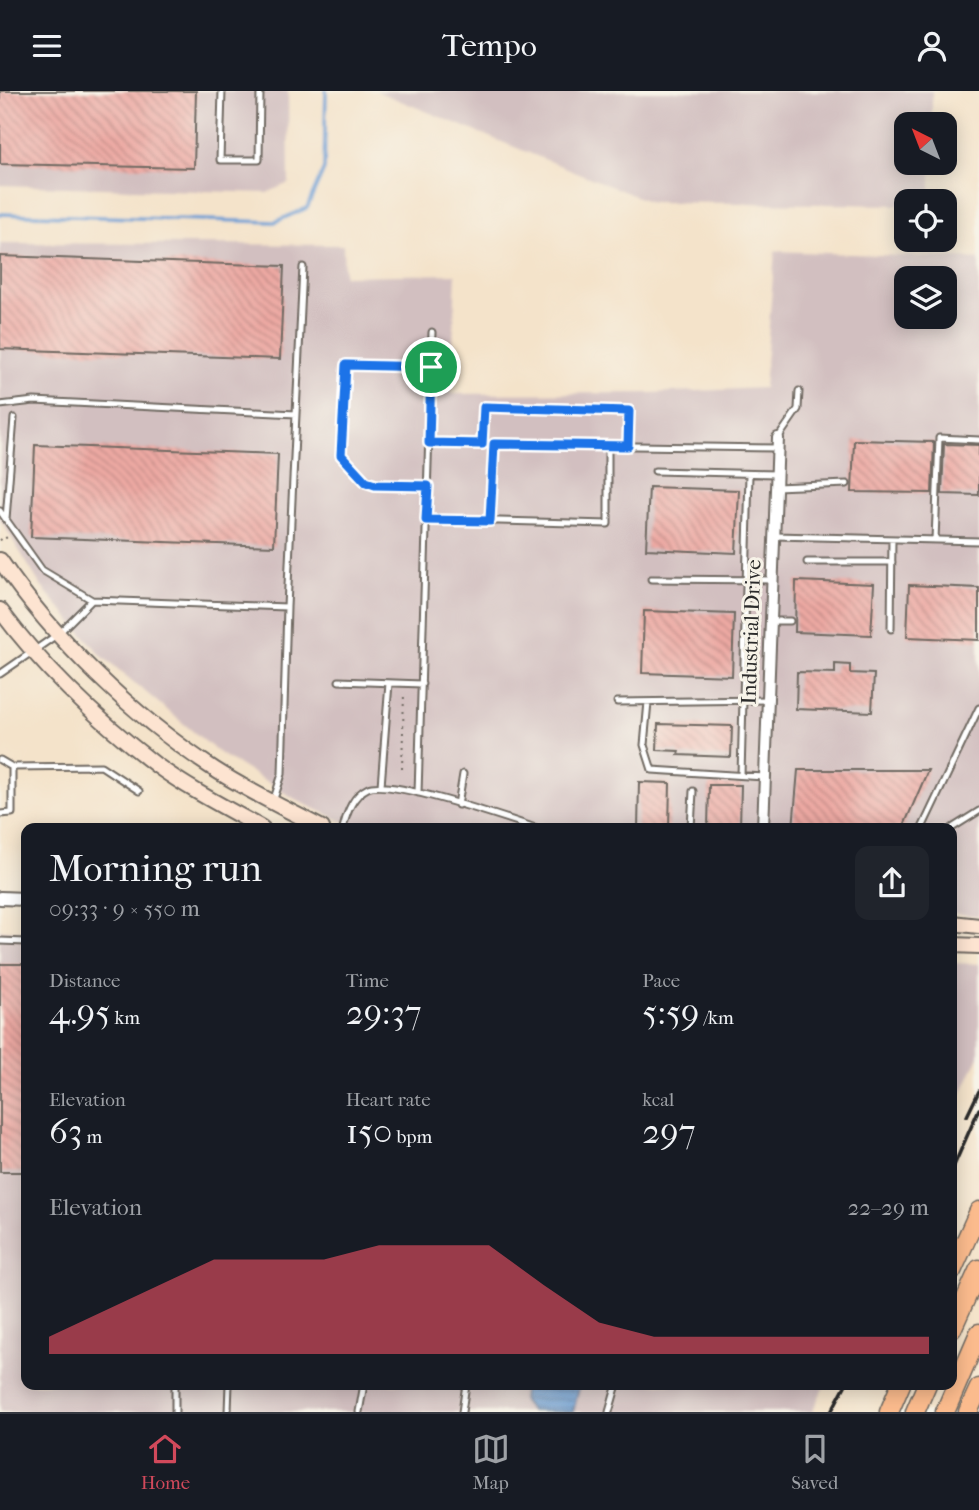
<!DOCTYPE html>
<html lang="en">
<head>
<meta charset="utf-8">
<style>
  :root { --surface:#171b24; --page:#20242c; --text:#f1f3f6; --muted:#9ea1a6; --line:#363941; --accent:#d1495b }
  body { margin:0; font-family:"IM FELL French Canon",serif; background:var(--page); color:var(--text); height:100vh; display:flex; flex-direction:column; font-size:26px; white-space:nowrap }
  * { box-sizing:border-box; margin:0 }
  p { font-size:23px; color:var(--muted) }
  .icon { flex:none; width:38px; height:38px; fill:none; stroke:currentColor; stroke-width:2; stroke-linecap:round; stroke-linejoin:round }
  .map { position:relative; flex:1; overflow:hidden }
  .drawer { position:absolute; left:21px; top:732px; width:936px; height:567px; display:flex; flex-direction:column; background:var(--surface); border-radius:14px; box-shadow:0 4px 18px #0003 }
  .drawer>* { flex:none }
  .needle { width:46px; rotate:318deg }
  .buttons { position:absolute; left:894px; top:21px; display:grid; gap:14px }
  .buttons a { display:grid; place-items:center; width:63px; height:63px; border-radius:14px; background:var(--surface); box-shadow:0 4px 18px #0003; font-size:35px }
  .pin { position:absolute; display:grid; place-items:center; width:60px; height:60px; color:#fff; margin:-30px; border:4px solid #fff; border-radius:50%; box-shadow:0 2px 7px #0007 }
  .round { display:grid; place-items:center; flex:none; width:74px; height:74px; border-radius:14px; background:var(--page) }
  .headline { display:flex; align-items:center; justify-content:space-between; height:119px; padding:0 28px }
  h1 { font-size:38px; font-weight:600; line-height:52px }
  .figures { display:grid; grid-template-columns:repeat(3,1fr); gap:10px; height:119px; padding:7px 28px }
  .figures div { display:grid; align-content:center }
  .figures b { font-size:35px; font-weight:600 }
  .figures small { font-size:19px; font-weight:400 }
  .figures p { font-size:19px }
  .chart { height:196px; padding:14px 28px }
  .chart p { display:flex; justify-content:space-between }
  .chart svg { width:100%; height:126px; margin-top:7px; fill:var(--accent); opacity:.7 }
  header { display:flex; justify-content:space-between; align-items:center; height:91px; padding:0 28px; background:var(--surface); font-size:32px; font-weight:600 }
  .tabs { display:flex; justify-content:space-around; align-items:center; height:98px; border-top:2px solid var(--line); background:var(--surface); font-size:19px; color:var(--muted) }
  .tabs a { display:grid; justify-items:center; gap:4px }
  .tabs .active { color:var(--accent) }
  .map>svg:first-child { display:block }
  .industrial { fill:#d2bfc0; fill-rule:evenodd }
  .water { fill:url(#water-rules); stroke:#4a6480; stroke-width:2 }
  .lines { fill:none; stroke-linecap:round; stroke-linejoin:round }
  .stream { stroke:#699cd4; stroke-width:3.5 }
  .building { fill:url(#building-back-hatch) }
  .service-casing { stroke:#716b63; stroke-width:9 }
  .minor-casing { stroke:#716b63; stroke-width:14 }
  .tertiary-casing { stroke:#716b63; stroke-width:16 }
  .secondary-casing { stroke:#716b63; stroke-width:18 }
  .trunk-casing { stroke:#716b63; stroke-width:21 }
  .path { stroke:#716b63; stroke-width:2; stroke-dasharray:2 5; stroke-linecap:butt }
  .service { stroke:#fff; stroke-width:5 }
  .minor { stroke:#fff; stroke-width:10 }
  .tertiary { stroke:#fff; stroke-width:12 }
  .secondary { stroke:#fde4d1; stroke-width:14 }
  .trunk { stroke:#fbbb8d; stroke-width:18 }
  .rail { stroke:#2b2b2b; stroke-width:3.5 }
  .route-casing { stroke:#fff; stroke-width:14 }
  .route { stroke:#1a73e8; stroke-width:9 }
  .labels { text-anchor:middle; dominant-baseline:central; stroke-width:6; stroke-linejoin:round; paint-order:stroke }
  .street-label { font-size:21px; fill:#2b2b2b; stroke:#f7f3e8 }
</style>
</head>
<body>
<header><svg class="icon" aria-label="menu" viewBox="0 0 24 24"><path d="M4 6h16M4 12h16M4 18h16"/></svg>Tempo<svg class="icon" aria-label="person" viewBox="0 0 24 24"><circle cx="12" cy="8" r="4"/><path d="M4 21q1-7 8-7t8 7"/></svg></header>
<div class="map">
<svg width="979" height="1321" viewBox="0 0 979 1321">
  <defs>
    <pattern id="water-rules" width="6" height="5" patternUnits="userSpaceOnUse" patternTransform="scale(1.75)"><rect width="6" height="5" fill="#699cd4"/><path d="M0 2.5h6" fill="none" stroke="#577fac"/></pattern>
    <pattern id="building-back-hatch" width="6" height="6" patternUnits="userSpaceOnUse" patternTransform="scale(1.75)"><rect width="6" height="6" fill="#eda9a3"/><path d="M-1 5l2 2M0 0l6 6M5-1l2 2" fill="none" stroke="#c08a85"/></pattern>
  </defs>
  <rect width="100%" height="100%" fill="#f7f3e8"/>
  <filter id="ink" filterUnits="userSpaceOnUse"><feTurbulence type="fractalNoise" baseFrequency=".0143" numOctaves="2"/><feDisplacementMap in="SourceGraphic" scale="14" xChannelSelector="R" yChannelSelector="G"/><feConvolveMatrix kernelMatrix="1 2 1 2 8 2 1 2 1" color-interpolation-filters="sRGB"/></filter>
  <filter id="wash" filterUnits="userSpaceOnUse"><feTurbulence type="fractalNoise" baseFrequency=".00686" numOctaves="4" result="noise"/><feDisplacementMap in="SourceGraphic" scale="28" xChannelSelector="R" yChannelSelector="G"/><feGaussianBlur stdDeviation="1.57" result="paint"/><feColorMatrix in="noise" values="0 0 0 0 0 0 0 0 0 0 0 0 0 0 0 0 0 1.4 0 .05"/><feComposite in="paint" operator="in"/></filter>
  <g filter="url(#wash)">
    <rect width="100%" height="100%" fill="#f4e3ca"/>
    <path class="industrial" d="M0,0H288L289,92L267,102L0,94Z
      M376,0H932V33H906V72H931V110H906V114L650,111Z
      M0,152L343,154L344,185L456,183L451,303L651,302L764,297L775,160L979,168V825L952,822V737H358L300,711L219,662L102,565L41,495L0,428ZM906,187H945V226H906Z
      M0,839L26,840V1293H825L812,1321H0Z
      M952,872L979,873V965L952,1024Z"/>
    <path class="water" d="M524,1293H580L573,1321L531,1320L522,1309Z"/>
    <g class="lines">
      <path class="stream" d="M0,123L275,131L307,117L324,78L326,0"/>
    </g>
    <g id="blocks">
      <path class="building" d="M0,0H196L194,77L0,73Z
        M0,165L284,175L280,268L0,258Z
        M854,349L934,351L932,402L852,401Z
        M944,353L979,354V404L942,403Z
        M35,354L278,363L274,455L31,446Z
        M649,396L739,399L736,462L646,458Z
        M796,490L874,493L871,544L795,541Z
        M909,494L979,497V549L907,546Z
        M644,520L734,523L732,585L642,582Z
        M835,573L850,574V582L874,583L872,621L796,618L797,581L835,582Z
        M658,633L732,635L731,666L678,664L679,660L657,659Z
        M798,679H928L903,737H793Z
        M639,691L670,692L669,737H638Z
        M709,694H741L740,737H708Z
        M0,873H26V1081H0Z"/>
    </g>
  </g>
  <g filter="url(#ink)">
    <use href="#blocks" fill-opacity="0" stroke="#716b63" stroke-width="2"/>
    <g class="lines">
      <defs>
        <path id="service" d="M222,0L220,69H259L260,0
          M0,314L34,310L296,323L287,516
          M296,323L303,176
          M778,347L798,318L799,300
          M429,352L778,357
          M482,353L484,316L629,320L628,355
          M655,380L777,383
          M427,395L375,394L366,391L341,364L346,274L431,276
          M776,396L847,393
          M0,420L42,479L92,509
          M6,428L14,327
          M426,428L608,433V355
          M490,430L493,353
          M775,445L979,450
          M935,449L939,347L979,349
          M807,471H892
          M651,488L773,489
          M771,530H790
          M891,538L892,448
          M0,583L58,543L92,509L287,516L282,683L273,711
          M339,590L422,593
          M617,611L768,609
          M648,611L644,654L652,679L764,686
          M0,669L12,676
          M741,684L749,383
          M381,695L389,592
          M418,702L432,241
          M458,714L463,683
          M0,723L12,722V676L101,675L139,700
          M343,737C347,721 353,704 368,697C390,687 508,728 536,737
          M691,737L693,700
          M922,737L979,617
          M952,737L979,720
          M0,850L26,851
          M175,1321V1293
          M228,1321L229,1293
          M359,1321L364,1293
          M462,1321L466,1293
          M609,1321L617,1293"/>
        <path id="minor" d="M763,737L778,347"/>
        <path id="tertiary" d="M0,807L26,808"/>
        <path id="secondary" d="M0,469C54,549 133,625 214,678C248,700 286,718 322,737
          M0,519C43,577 99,630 156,674C189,698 226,717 262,737
          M952,832L979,835
          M952,854L979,855"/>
        <path id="trunk" d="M952,1180L979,1120
          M952,1238L979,1178
          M889,1321L901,1293
          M915,1321L927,1293
          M945,1321L979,1242
          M968,1321L979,1297"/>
      </defs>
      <use href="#service" class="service-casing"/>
      <use href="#minor" class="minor-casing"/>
      <use href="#tertiary" class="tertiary-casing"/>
      <use href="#secondary" class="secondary-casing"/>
      <use href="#trunk" class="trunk-casing"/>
      <path class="path" d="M0,448L2,450L7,446
        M402,678L404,602"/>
      <use href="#service" class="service"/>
      <use href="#minor" class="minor"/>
      <use href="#tertiary" class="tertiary"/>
      <use href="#secondary" class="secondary"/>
      <use href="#trunk" class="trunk"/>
      <path class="rail" d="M967,1025L979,1000
        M952,1079L979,1018
        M831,1321L846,1293"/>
    </g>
  </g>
  <g class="lines" filter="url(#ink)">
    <defs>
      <path id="route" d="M346,274L431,276L429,352L482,353L484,316L629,320L628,355L494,353L490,430L426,429L428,395L375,394L366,391L341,364Z"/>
    </defs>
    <use href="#route" class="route-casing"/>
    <use href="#route" class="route"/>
  </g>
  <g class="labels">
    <g class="street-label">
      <text transform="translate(751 541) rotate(-88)">Industrial Drive</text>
    </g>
  </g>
</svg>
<div class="buttons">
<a><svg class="needle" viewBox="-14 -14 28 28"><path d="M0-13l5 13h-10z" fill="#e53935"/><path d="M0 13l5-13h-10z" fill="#9ea1a6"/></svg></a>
<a><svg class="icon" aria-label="locate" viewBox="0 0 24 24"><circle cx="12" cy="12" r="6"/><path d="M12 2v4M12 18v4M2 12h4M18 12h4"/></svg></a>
<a><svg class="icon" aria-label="layers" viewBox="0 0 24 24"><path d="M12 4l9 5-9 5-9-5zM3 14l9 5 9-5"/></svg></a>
</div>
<div class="pin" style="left:431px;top:276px;background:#1e9e55"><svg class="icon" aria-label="arrive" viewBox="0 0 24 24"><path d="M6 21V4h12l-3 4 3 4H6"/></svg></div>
<section class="drawer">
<div class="headline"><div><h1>Morning run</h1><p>09:33 · 9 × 550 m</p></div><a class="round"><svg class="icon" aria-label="share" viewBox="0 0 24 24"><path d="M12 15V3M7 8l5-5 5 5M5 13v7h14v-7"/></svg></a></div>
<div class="figures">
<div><p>Distance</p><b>4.95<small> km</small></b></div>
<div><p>Time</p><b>29:37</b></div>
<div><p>Pace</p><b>5:59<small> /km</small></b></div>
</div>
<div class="figures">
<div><p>Elevation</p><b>63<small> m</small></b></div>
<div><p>Heart rate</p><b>150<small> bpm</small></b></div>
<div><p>kcal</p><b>297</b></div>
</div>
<div class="chart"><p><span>Elevation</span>22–29 m</p>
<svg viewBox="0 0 160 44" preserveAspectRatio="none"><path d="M0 44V38L10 29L20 20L30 11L40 11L50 11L60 6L70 6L80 6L90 20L100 33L110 38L120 38L130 38L140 38L150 38L160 38V44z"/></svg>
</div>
</section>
</div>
<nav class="tabs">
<a class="active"><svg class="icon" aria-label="home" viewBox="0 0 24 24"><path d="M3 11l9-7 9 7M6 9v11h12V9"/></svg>Home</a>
<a><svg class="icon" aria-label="map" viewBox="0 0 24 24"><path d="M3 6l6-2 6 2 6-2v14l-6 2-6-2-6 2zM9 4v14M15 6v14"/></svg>Map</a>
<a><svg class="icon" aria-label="saved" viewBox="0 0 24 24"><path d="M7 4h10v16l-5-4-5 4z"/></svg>Saved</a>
</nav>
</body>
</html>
